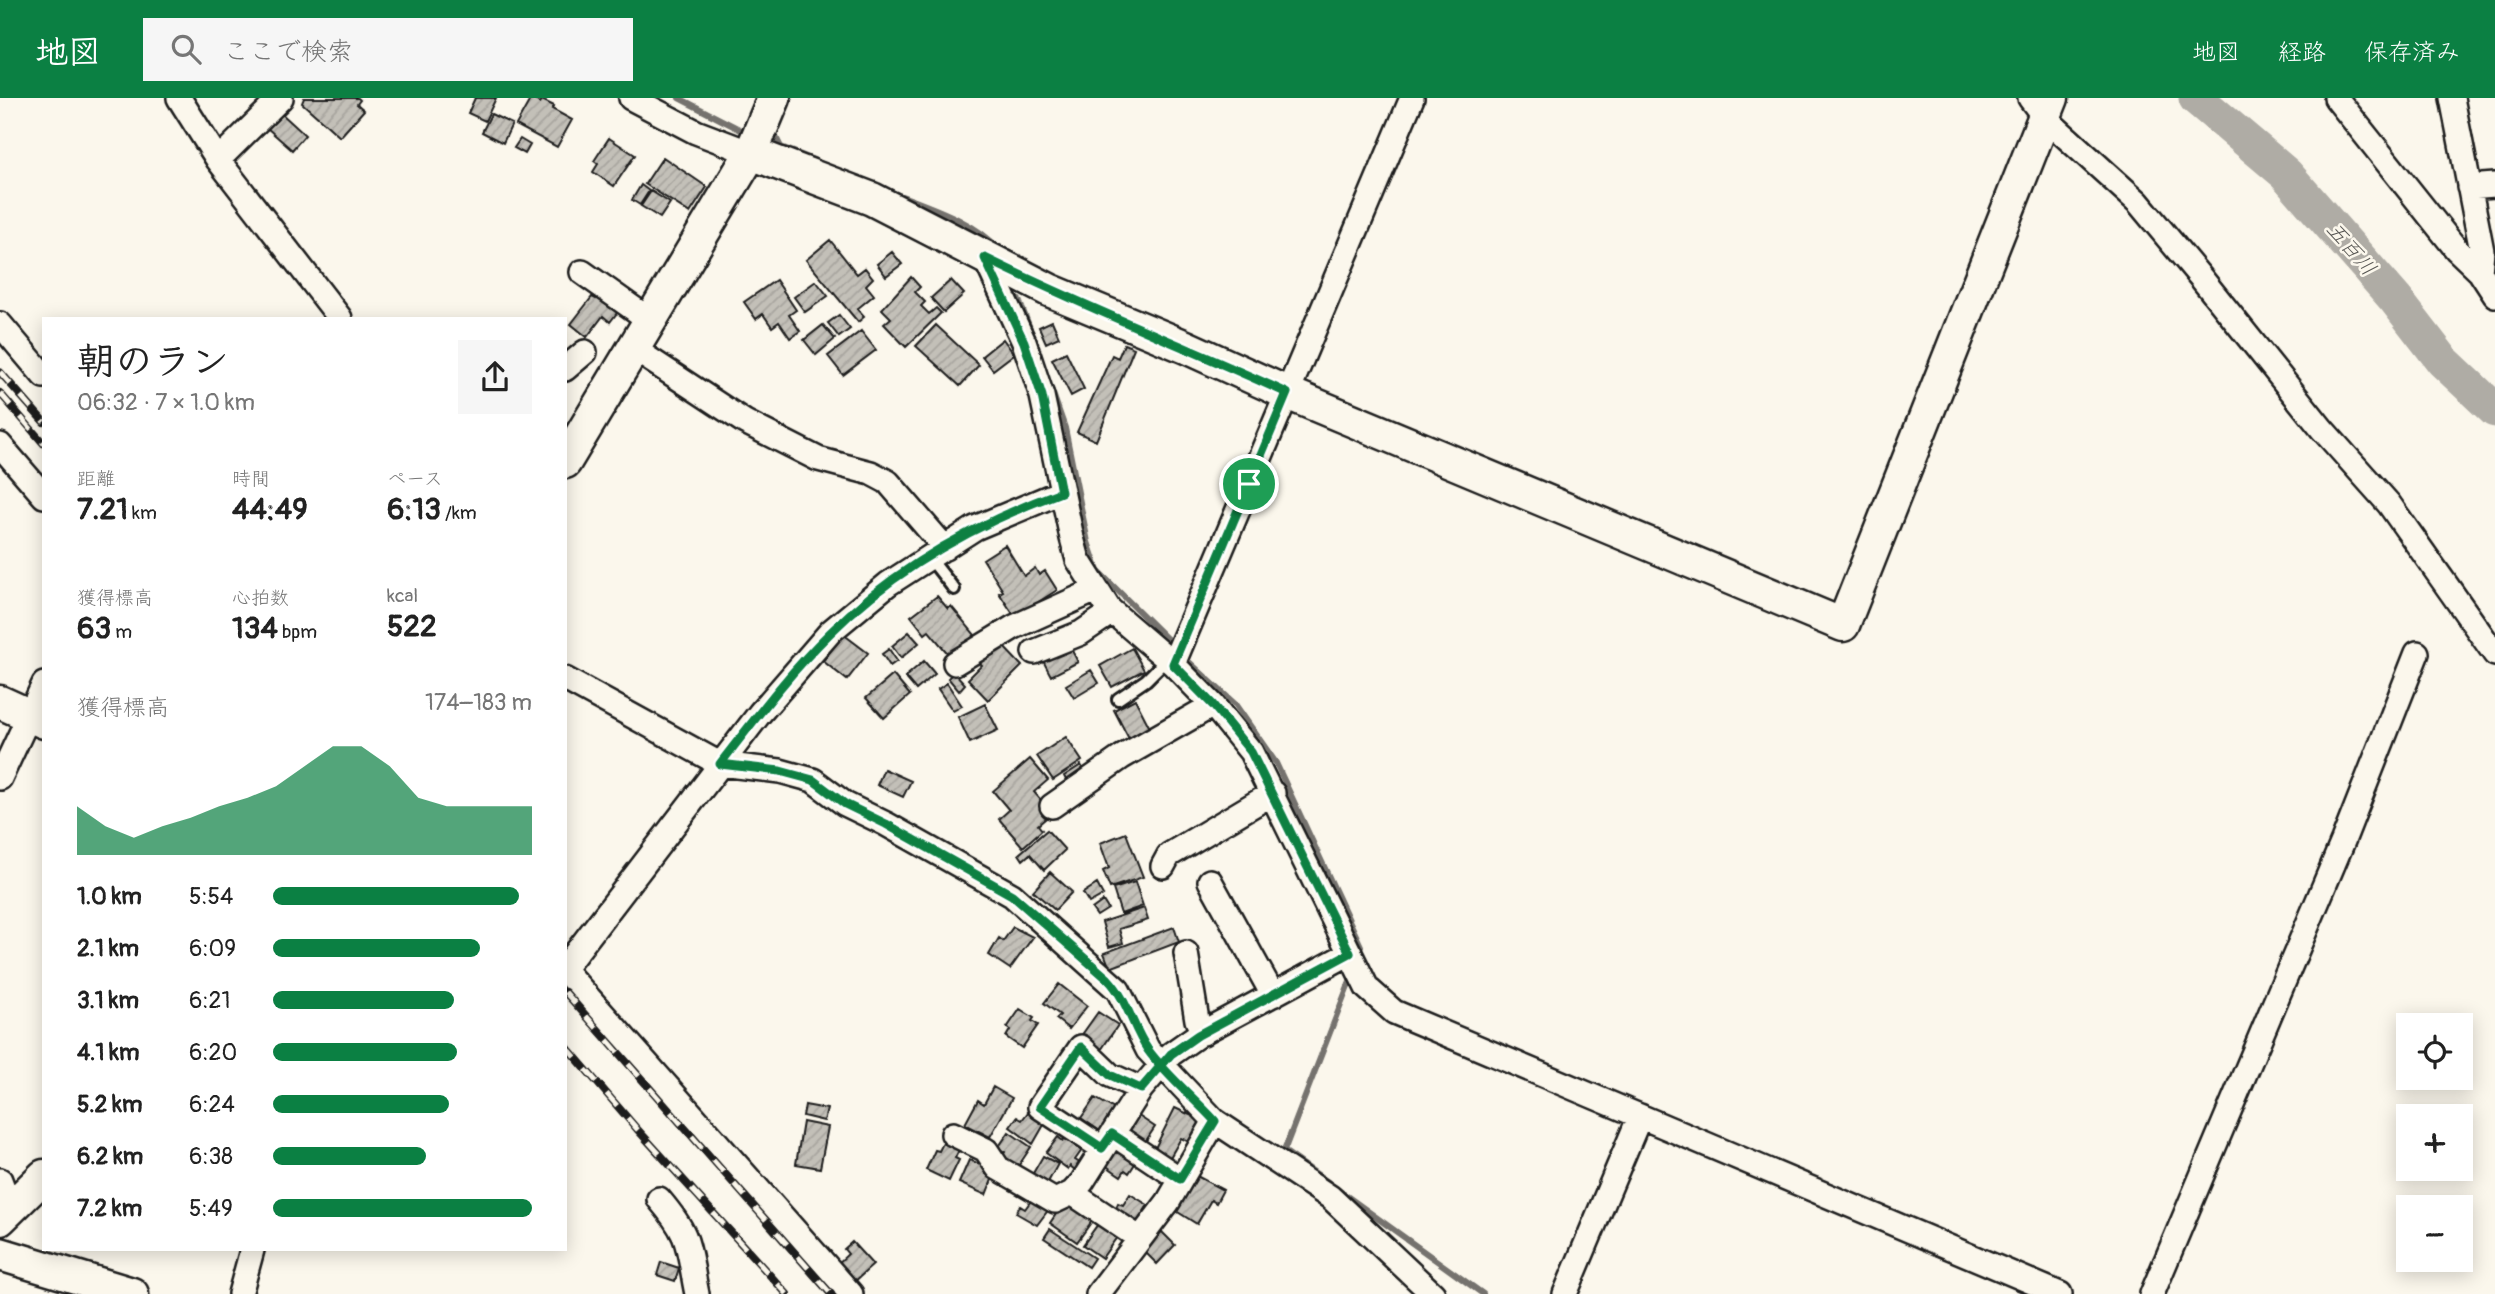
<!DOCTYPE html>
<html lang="ja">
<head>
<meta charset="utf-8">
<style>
  :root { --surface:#fff; --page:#f6f6f6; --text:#222; --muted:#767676; --accent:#0b8043 }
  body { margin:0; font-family:Pangolin,"Klee One",sans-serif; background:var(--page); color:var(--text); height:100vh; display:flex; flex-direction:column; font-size:26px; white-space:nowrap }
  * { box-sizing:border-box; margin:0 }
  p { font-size:23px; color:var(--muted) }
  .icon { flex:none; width:38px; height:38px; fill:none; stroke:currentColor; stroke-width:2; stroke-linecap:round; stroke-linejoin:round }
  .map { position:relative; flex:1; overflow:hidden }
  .details { position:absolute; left:42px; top:219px; width:525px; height:934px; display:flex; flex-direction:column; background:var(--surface); border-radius:0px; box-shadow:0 4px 18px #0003 }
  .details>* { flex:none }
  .tools { position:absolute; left:2396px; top:915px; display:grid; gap:14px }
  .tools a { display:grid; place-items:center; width:77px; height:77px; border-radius:0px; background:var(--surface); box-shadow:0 4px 18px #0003; font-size:35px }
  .pin { position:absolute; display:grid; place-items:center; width:60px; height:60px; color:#fff; margin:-30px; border:4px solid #fff; border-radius:50%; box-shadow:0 2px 7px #0007 }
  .round { display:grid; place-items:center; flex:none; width:74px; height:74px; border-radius:0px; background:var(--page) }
  .overview { display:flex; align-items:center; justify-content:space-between; height:119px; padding:0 35px }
  h1 { font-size:38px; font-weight:700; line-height:52px }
  .stats { display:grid; grid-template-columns:repeat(3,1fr); gap:10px; height:119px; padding:7px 35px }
  .stats div { display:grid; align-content:center }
  .stats b { font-size:30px; font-weight:700 }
  .stats small { font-size:19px; font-weight:400 }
  .stats p { font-size:19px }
  .chart { height:196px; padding:14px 35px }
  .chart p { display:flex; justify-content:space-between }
  .chart svg { width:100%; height:126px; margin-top:7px; fill:var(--accent); opacity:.7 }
  ul { padding:0 35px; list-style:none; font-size:23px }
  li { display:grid; grid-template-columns:112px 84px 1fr; align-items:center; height:52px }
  li i { height:18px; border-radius:9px; background:var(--accent) }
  header { display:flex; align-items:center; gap:42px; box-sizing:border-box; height:98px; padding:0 35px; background:var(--accent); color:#fff }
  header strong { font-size:33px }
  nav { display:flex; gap:38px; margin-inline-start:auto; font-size:24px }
  .search { width:490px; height:63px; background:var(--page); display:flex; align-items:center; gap:18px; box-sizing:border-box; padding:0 24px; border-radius:0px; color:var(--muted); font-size:26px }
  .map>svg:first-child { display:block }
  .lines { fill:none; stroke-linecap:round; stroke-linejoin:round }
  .stream { stroke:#74726e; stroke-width:6 }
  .river { stroke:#afaca5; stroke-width:35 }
  .building { fill:url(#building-hatch); stroke:#1c1c1c; stroke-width:2 }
  .lane-casing { stroke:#1c1c1c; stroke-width:16 }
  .street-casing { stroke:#1c1c1c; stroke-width:28 }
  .secondary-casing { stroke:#1c1c1c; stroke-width:37 }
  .lane { stroke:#fbf7ec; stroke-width:10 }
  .street { stroke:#fbf7ec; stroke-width:23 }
  .secondary { stroke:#fbf7ec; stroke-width:32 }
  .rail-casing { stroke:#1c1c1c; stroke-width:8 }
  .rail { stroke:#fbf7ec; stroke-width:5; stroke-dasharray:16; stroke-linecap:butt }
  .route-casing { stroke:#fff; stroke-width:14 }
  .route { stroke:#0b8043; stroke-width:9 }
  .labels { text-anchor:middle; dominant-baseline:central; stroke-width:5; stroke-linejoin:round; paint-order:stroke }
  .water-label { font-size:21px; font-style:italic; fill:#575653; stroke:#fbf7ec }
</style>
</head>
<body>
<header>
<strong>地図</strong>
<div class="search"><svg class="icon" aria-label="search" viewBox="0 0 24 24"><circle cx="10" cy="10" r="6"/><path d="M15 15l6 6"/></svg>ここで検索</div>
<nav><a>地図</a><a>経路</a><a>保存済み</a></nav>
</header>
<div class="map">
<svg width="2495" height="1196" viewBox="0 0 2495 1196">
  <defs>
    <pattern id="building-hatch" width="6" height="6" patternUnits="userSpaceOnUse" patternTransform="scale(1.75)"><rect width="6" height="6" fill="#c3c0b8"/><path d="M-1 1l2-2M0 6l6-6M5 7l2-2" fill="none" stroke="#a7a49e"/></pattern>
  </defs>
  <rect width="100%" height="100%" fill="#fbf7ec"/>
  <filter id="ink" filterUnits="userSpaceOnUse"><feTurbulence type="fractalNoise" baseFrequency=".0143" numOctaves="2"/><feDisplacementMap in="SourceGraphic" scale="14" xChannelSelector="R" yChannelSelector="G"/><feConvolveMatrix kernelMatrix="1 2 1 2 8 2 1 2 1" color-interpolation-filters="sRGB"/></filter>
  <g filter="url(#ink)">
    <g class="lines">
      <path class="stream" d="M679,0L743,33L746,27
        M772,31L781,49L814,62
        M889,93C926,108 972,121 999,151
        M1019,202L1030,230
        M1052,293L1065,330L1088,444L1098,473L1171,545
        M1187,562L1235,606L1276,665L1361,848L1358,858
        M1328,1084L1284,1053L1353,875
        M1337,1091L1483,1196"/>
      <path class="river" d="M2196,0L2286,76L2396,202L2443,263L2495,312"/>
    </g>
    <path class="building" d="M304,0H358L360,2L357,6L364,12L340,39L302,5Z
      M475,0H496L485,23L468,15Z
      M531,0L540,5L542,2L554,8L552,11L572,22L557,49L516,27Z
      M281,15L305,37L292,52L267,30Z
      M491,16L512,26L503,45L482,34Z
      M609,40L635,57L614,88L593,74L598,66L594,63Z
      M520,41L530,47L525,56L514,50Z
      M663,59L707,89L690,115L645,86Z
      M641,87L649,93L640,107L632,102Z
      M651,93L670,105L660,120L641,108Z
      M830,142L857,176L865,170L873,180L866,187L874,197L857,211L864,219L858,224L806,162Z
      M892,154L902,166L886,178L877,166Z
      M911,179L920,189L915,194L925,204L921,208L929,216L936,210L941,215L906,249L884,226L891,220L882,211Z
      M776,182L796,212L789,217L800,233L790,240L779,224L772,229L763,216L756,221L744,204Z
      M951,182L964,196L944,214L931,200Z
      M816,183L828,198L805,214L794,199Z
      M600,196L620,211L610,224L603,218L587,239L571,226L592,199L596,201Z
      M839,217L850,231L839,239L828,225Z
      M1052,223L1059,239L1046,245L1039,229Z
      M823,227L835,241L816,257L804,242Z
      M936,227L979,267L960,288L916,248Z
      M861,233L876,252L843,277L828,258Z
      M1003,241L1014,256L993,272L982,258Z
      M1124,246L1134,250L1096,343L1077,334L1112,257L1118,260Z
      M1066,254L1084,291L1071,298L1052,261Z
      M1005,447L1024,478L1035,470L1039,477L1045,473L1057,492L1015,519L999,495L1003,493L983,461Z
      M937,498L948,511L951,508L975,537L950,558L929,533L925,536L911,518Z
      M909,534L919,545L901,560L892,548Z
      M843,536L868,555L847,582L823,563Z
      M1068,545L1078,564L1051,578L1041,559Z
      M1002,547L1022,568L988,602L968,581L982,567L976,561L984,553L989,559Z
      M1132,550L1144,572L1112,589L1100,568Z
      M889,551L897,563L890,568L882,556Z
      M924,563L935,576L916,592L905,579Z
      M1091,572L1099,585L1074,600L1066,587Z
      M954,574L965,586L959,593L948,580Z
      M893,577L910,597L884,620L866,600Z
      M947,585L962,608L953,613L938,591Z
      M1135,601L1150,630L1129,641L1114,612Z
      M985,606L998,632L970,645L958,619Z
      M1066,639L1082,663L1053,682L1037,658Z
      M1030,661L1048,682L1034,694L1052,715L1038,727L1042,732L1023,749L999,721L1009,712L993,693Z
      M1081,667L1084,673L1067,684L1064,678Z
      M884,671L911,683L903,699L877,687Z
      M1047,732L1065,752L1044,772L1030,756L1023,762L1019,756Z
      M1126,735L1143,779L1110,790L1103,773L1109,770L1100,745Z
      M1050,774L1072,794L1055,812L1033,793Z
      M1135,784L1143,808L1121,816L1113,791Z
      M1097,786L1103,797L1089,805L1083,795Z
      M1103,803L1108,811L1097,818L1092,811Z
      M1144,810L1148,822L1119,831L1123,845L1109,849L1102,824Z
      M1013,829L1033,839L1010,871L989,857L999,840L1003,843Z
      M1174,829L1179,844L1110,870L1104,855Z
      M1059,886L1087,908L1069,931L1056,921L1060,917L1044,905Z
      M1020,911L1034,920L1032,923L1038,927L1022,950L1006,939L1010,932L1007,930Z
      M1098,914L1118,927L1101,952L1081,938Z
      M993,989L1012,1000L990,1039L965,1026L978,1002L984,1006Z
      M1095,1000L1116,1012L1101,1034L1081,1020Z
      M805,1007L827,1011L824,1023L803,1018Z
      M1175,1010L1201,1022L1189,1044L1181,1040L1168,1063L1153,1054Z
      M1029,1013L1045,1025L1033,1046L1010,1029L1017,1019L1022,1022Z
      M1137,1017L1155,1029L1143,1047L1125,1035Z
      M803,1024L828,1029L820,1070L796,1066Z
      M1009,1034L1031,1049L1017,1070L1001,1060L1005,1054L998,1050Z
      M1058,1039L1063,1043L1065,1040L1082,1052L1075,1062L1080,1065L1075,1072L1070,1068L1068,1071L1046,1055Z
      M943,1045L959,1052L955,1060L959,1062L949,1083L926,1072L935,1052L939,1053Z
      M1115,1051L1136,1064L1129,1075L1125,1072L1121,1078L1105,1067Z
      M1043,1058L1058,1066L1047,1086L1032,1077Z
      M969,1062L989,1069L986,1076L993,1079L986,1097L959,1085Z
      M1193,1076L1223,1092L1216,1105L1211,1102L1197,1126L1173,1111Z
      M1130,1096L1148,1107L1136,1126L1114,1114L1118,1105L1123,1107Z
      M1033,1100L1049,1111L1037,1127L1016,1115L1020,1108L1025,1111Z
      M1064,1104L1092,1123L1077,1144L1050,1125Z
      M1098,1126L1117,1139L1102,1160L1083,1147Z
      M1050,1131L1094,1160L1088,1169L1044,1140Z
      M1161,1133L1175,1147L1157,1166L1143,1152Z
      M852,1144L873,1167L853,1185L836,1167L848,1156L844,1151Z
      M661,1164L679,1170L675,1183L657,1177Z"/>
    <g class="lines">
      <defs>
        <path id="lane" d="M929,459L954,491
          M1118,601L1146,582L1167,561"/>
        <path id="street" d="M179,0L218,62L340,220
          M631,0L696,34L751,55
          M2030,0L2045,20L2138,104L2202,181L2322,331L2389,406L2495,556
          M2336,0L2457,152L2480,174
          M2452,0L2482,153L2480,174L2495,197
          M218,62L281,0
          M2469,89L2495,87
          M985,160L1024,244L1042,298L1072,440L1078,462L1109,511L1173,566L1213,607L1251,654L1367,890L1394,914L2060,1196
          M582,174L651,223
          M0,226L44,278
          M634,251L745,324L818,361L871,375L888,384L945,450
          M565,271L585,254
          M0,347L44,398
          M1034,554L1081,535L1112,514
          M955,565L1014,529L1096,492
          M1173,566L1412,0
          M565,581L720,666L780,673L813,682L845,706L886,726L1012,797L1118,892L1148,952L1215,1023L1168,1104L1098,1196
          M0,680L44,586
          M1052,708L1122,659L1213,607
          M1163,768L1169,757L1273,695
          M1210,783L1273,897
          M1186,855L1197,922L1203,935
          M565,869L760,615L831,533L888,486L975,430L1061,394
          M565,873L851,1196
          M1215,1023L1330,1099L1433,1196
          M953,1036L986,1052L998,1070L1055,1103L1072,1095L1082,1084L1141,991L1171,956L1198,937L1350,855
          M1113,1036L1180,1081
          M1102,1050L1040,1009L1081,949L1110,977L1141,991
          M0,1082L11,1111
          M1072,1095L1139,1140
          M659,1101C693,1141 687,1148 697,1196
          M240,1196L252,1152
          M1565,1196L1640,1018
          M2152,1196L2343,743L2417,555"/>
        <path id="secondary" d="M751,55L872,101L1049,192L1186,249L1287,295L1843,527L2052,0
          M565,364L751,55L774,0
          M0,604L44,624
          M0,1121L44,1078
          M0,1156L132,1196"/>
      </defs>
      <use href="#lane" class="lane-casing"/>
      <use href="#street" class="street-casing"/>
      <use href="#secondary" class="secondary-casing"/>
      <use href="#lane" class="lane"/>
      <use href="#street" class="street"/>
      <use href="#secondary" class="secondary"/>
      <defs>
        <path id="rail" d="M0,274L44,324
          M0,295L44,346
          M565,894L831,1196
          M565,947L637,1031L787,1196"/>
      </defs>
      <use href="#rail" class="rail-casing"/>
      <use href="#rail" class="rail"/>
    </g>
  </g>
  <g class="lines" filter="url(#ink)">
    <defs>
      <path id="route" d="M1249,386L1173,566L1213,607L1251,654L1350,855L1198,937L1171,956L1141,991L1110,977L1081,949L1040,1009L1102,1050L1112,1036L1180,1081L1215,1023C1194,1000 1166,977 1148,952C1132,929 1128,902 1108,881L1012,797L886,726L845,706L813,682L780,673L720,666C755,621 789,575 830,535C894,471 977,425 1061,394L1042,298L1024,244L985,160C1084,209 1187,249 1287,295L1249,386"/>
    </defs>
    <use href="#route" class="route-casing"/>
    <use href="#route" class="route"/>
  </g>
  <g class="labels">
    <g class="water-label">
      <text transform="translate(2351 151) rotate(49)">五百川</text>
    </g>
  </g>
</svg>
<div class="tools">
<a><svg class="icon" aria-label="locate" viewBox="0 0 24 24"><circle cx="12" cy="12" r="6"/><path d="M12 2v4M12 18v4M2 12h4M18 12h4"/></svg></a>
<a>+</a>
<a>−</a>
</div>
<div class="pin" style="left:1249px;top:386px;background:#1e9e55"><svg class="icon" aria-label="arrive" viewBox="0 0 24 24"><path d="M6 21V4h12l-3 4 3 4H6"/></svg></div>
<section class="details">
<div class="overview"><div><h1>朝のラン</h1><p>06:32 · 7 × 1.0 km</p></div><a class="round"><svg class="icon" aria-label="share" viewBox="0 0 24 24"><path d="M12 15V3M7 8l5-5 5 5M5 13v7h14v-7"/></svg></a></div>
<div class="stats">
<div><p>距離</p><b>7.21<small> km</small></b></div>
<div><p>時間</p><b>44:49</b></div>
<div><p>ペース</p><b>6:13<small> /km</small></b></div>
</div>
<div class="stats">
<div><p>獲得標高</p><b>63<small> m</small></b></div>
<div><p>心拍数</p><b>134<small> bpm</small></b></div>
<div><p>kcal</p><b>522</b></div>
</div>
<div class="chart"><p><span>獲得標高</span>174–183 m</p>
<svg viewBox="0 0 160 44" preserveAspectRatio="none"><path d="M0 44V27L10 34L20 38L30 34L40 31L50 27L60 24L70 20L80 13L90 6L100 6L110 13L120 24L130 27L140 27L150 27L160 27V44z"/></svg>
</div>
<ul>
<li><b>1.0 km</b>5:54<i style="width:95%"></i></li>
<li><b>2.1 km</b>6:09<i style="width:80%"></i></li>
<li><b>3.1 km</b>6:21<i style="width:70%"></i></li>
<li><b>4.1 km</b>6:20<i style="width:71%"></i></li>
<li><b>5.2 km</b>6:24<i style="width:68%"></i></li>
<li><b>6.2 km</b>6:38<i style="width:59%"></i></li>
<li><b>7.2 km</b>5:49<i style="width:100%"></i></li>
</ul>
</section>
</div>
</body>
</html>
